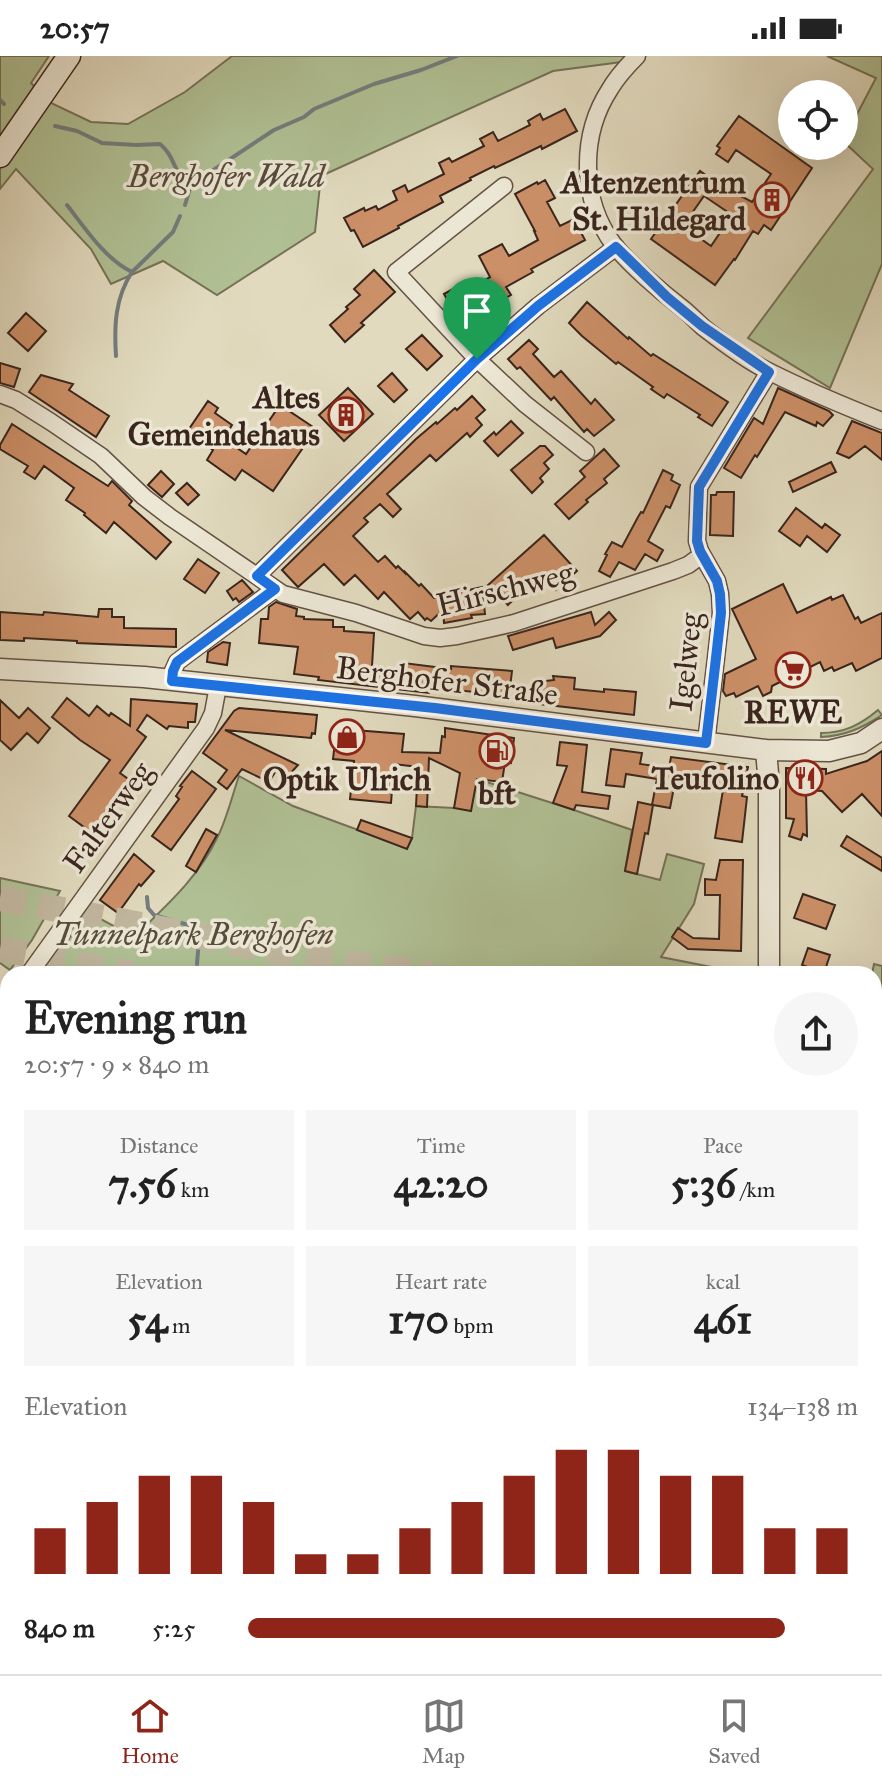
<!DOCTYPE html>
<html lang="en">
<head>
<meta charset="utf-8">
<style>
  :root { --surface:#fff; --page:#f6f6f6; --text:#222; --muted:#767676; --line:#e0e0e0; --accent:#8f2418 }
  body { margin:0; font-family:"IM FELL Great Primer",serif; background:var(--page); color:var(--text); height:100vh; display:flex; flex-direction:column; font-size:30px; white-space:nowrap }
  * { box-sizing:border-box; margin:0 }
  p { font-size:26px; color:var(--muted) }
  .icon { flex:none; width:44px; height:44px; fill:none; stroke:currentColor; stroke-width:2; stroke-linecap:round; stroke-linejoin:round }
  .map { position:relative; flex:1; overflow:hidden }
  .drawer { position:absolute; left:0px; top:910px; width:882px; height:708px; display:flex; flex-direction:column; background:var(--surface); border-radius:24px 24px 0 0; box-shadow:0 8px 32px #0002 }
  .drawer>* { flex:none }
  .fabs { position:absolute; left:778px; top:24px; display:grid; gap:16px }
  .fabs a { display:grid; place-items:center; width:80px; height:80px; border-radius:50%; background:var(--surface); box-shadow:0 8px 32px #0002; font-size:40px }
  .pin { position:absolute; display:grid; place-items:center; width:68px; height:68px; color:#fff; margin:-82px -34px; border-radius:50% 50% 50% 0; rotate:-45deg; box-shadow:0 0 8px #0007 }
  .pin .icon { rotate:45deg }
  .round { display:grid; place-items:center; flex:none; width:84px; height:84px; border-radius:42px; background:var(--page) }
  .overview { display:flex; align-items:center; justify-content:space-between; height:136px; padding:0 24px }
  h1 { font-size:44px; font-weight:800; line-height:60px }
  .metrics { display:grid; grid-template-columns:repeat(3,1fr); gap:12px; height:136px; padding:8px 24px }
  .metrics div { display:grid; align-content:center; border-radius:0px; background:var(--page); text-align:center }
  .metrics b { font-size:40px; font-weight:800 }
  .metrics small { font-size:22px; font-weight:400 }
  .metrics p { font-size:22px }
  .chart { height:224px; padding:16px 24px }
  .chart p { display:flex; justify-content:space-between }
  .chart svg { width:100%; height:144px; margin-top:8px; stroke:var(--accent); stroke-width:6 }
  ul { padding:0 24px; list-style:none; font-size:26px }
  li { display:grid; grid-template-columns:128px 96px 1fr; align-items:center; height:60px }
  li i { height:20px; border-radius:10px; background:var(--accent) }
  .status { display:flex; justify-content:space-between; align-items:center; height:56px; padding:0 40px; background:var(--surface); direction:ltr }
  .status svg { height:22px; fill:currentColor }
  .tab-bar { display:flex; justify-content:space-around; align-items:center; height:112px; border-top:2px solid var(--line); background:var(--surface); font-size:22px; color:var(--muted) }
  .tab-bar a { display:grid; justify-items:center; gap:4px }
  .tab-bar .on { color:var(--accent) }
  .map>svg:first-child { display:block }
  .green { fill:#b0c094; stroke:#757258; stroke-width:2 }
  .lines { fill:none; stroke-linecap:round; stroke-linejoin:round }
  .stream { stroke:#747d7d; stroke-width:4 }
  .building { fill:#cc9068; stroke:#3a251d; stroke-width:2; fill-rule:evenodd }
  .trunk-tunnel { stroke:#c0b69e; stroke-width:26; stroke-dasharray:26 13; stroke-linecap:butt }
  .minor-casing { stroke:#645245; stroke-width:19 }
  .tertiary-casing { stroke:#645245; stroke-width:23 }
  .secondary-casing { stroke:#3a251d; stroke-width:25 }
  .minor { stroke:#ece7d5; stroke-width:16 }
  .tertiary { stroke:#ece7d5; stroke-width:20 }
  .secondary { stroke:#ece7d5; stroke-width:22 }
  .route-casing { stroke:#fff; stroke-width:16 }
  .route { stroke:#1a73e8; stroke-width:10 }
  .labels { text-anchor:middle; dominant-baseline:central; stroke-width:7; stroke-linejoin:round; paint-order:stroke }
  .park-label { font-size:32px; font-style:italic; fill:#584c3b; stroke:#ece7d5 }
  .poi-label { font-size:32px; font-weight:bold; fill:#3a251d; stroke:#ece7d5; text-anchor:end }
  .street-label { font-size:32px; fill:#3a251d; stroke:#ece7d5 }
</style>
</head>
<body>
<div class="status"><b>20:57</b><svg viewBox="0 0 49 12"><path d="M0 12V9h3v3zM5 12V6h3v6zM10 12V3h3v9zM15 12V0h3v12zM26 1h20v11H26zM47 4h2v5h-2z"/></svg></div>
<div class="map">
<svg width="882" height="1618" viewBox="0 0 882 1618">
  <rect width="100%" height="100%" fill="#e1dabe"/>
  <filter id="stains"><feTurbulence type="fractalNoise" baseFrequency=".0025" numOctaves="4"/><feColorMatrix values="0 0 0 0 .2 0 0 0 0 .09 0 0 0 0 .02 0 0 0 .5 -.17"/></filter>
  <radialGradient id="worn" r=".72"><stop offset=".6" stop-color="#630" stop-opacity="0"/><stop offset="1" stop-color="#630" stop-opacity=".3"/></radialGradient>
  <path class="green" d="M0,0H49L31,27L51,47L91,66L128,68L185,36L232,0H634L629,5L553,15L321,120L315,176L217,239L163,205L111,228L91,193L16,113L0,133Z
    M827,0H882V208L830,332L748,282L873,113L844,86V83L876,22Z
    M878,654L882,659C862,672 845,680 821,681V677C844,677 860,669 878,654Z
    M239,720L293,750L407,792L412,782L416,750L454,752L477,723L574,754L632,774L625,815L660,824L667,798L704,808L694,848L661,901L747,918H43L63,893L86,855L134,881C166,850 199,821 218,780C227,762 232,740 239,720Z
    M0,822L60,835L32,884L10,914L0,907Z
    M874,908L882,910V1059L874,1056V918H872Z
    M882,1141V1556L874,1559V1167Z
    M672,1610H746L727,1618H671Z"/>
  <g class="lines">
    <path class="stream" d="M0,44L4,48
      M55,70L77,75L102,87L136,89L160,88C171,97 173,108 180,120C181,122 188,129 190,131L203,124L212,115L274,74L304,61L314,53L374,28L421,14L457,0
      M67,149C85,172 105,203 132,216L173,176L180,160
      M185,149L190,132
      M116,300C114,270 115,242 132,216
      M147,841L148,852L154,859L195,871L199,883L197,908
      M128,918H137"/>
  </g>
  <path class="building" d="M565,53L577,75L542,93L541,90L495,112L494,110L470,122L471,124L440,140L443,146L398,170L399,172L363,191L354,174L351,175L344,162L364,152L365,155L376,150L378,154L397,144L393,135L405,129L408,136L444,118L439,107L449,102L452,106L484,90L480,83L493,76L498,85L530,69L528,65L540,58L543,64Z
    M739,60L812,112L771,174L764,169L758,178L753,175L735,204L734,203L715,229L651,183L700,115L718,128L721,123L733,136L752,146L771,118L736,94L728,106L716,98L720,92L717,90ZM704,140L732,159L711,190L683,170Z
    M545,124L555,142L547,146L560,170L574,163L585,184L531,213L533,216L506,231L511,239L460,267L444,238L457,231L460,238L490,221L479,200L502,188L509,200L538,184L534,175H535L515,138L537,126L538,128Z
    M374,214L395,236L361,267L364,269L345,286L330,269L348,253L346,251L360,239L354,233Z
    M587,246L628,283L629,281L651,300L653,298L728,346L712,370L698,361L700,359L675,343L667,338L664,342L651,333L653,331L618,306L616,308L582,280L569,267Z
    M26,257L46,275L28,295L8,277Z
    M422,279L442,300L427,314L406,293Z
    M529,284L538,293L533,298L554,321L561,315L591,348L595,343L614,364L594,380L587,373L584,376L554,341L551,344L520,311L517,313L508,303Z
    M0,307L20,313L14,331L0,327Z
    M392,317L407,334L394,346L378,330Z
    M41,319L73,328L69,334L109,360L96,381L29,336Z
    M348,332L373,358L344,385L319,359Z
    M778,332L829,355L833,359L823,370L817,366L816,370L785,356L757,401L755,399L741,422L724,412L754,362L763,368Z
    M472,340L485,354L476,362L482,369L470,381L467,377L436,405L430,399L387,438L401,453L393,461L380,448L364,462L368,466L353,480L378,506L385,500L396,512L398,510L405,517V516L419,530L421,528L434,542L455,540V537L482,531L485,558L471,559L472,562L444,567L443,554L431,565L427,562L425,564L418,556L410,563L384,536L378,543L355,519L344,529L324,508L298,531L282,514L416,383L436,366L437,368L455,352L457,354Z
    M208,345L218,352L215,357L232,369L229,374L233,377L227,385L246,398L280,349L316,373L273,435L242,414L235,424L207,404L213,394L187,376Z
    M511,365L523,377L498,400L484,385L494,376L496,379Z
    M852,365L882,377V404L865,390L849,402L837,397Z
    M12,368L108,430L112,425L132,445L129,449L171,486L156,503L114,466L106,477L84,459L85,457L66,444L74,432L44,410L35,423L24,416L28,410L0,393V389Z
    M540,390H545L553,399L544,407L549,413L540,422L543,426L532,437L511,414Z
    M604,393L619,410L604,423L607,427L586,444L588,446L569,463L555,448L585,421L580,415Z
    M831,406L836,416L793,436L789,426Z
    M663,414L673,419L671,424L680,429L670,452L666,450L648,485L663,494L657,505L645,498L635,514L619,506L610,521L599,515L607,499L605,498L612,486L622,491L638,461L641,456L643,457Z
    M161,415L174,428L162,441L148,429Z
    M187,427L199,439L188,449L176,437Z
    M717,436H734L733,480L710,479L711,439H716Z
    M796,452L822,472L825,468L840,479L827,496L807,480L800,490L779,475Z
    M544,479L577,515L556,534L541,518L508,549L488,529Z
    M198,503L219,517L205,537L184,523Z
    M242,524L253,536L239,546L236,542L233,544L227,535Z
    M783,528L797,557L831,541L832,544L843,539L855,563L858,561L861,567L882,557V602L856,615L852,607L834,615L832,611L824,615L820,606L772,630L771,636L763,640L758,630L736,641L734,637L726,640L723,635L725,618L756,603L732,553Z
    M276,546L297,553L296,560L304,561V563L333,564V571H344V575L374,577L372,610L403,614L404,607L451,613V610L512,615L509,640L430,631L429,637L318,624L319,621L294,618L298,591L259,587L261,563H268L269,551Z
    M99,553H112V561H124V572L176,573V591L77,587V585L24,582V585L0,584V556L43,559L44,556L98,561Z
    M591,556L595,569L609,556L616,564L600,580L556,592L553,582L513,594L508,580Z
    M223,586L230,587L227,609L207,606L208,596Z
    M553,620L575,622L574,633L604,636V633L636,636L634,659L531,647L533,627H545L546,625L554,624Z
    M67,642L89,660L97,650L109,660L111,657L130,670L131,643L197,648L195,666H188V672L169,670L167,673L147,659L137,674L146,681L120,717L131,725L92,777L69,760L110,704L80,684L52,661Z
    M0,644L19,662L28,652L50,672L38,687L27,677L11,694L0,684Z
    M239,652L317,659L315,678L312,677L311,682L225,674L298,709L288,720L277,713L269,726L242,713L227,733L218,726L227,714L203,697L234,655Z
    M445,672L514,682L511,707L505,706L502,726L477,723L471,755L454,752L460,717L429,702L427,751L416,750L418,711L394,708L391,747L350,743L354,705L333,703L335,686L340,687L342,673L404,678L402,696L440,697L442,680L445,681Z
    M560,686L587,689L582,736L610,740L608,753L576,749L574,754L553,747L567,710L557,709Z
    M611,693L642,697L640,708L669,712L671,701L748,711L742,740L747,741L742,786L715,782L723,734L675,726L670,752L653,749L648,778L645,777L637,818L625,815L638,746L652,749L657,723L626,718L624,731L606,729Z
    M882,695V760L862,738L842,756L822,735L806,734L807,780L803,778L801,784L789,780L794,763L786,762V712L826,713V718L867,705Z
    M192,715L216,733L171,794L152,780L179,743L176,740L182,731L180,730Z
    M361,764L412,782L407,793L357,774Z
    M206,773L217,779L196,816L186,810Z
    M847,780L882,802V815L841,790Z
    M134,798L154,815L141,830L139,828L118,857L100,844Z
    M720,804H743L741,895L688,893L672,881L678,872L693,882L719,883L720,839H705V823L716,824Z
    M803,838L835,849L826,873L794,862Z
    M808,892L830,899L824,917L802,909Z"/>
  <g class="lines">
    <path class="trunk-tunnel" d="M0,842L322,904L432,918
      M0,893L132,918
      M874,966H882
      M874,1016L882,1017"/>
    <defs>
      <path id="minor" d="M637,0C627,10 617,21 610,33C580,79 580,144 614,189C630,209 660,235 681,251C689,257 696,265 704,272C722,286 749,306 770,316C806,334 844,350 882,365
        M504,130L396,216L477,303L525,348L586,396
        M0,338L16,344L51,366L101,400L144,441L170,461L283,538L356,557L424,580L440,582L457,580L514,567L673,515L688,509L702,499
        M257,520L477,303L538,250L616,191
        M172,625L173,615L177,606L275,533
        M706,687L716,602L721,557L720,538L717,525L700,495L697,485L699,431L769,316
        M29,918L206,672L213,657L218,630
        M0,957L8,946
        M0,1190L8,1194
        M0,1223L8,1227"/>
      <path id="tertiary" d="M0,613L144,621L415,650L766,694L829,695L861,687L882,673
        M766,694L769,729V918
        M651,1618L652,1610"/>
      <path id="secondary" d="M0,100L69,0"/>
    </defs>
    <use href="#minor" class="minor-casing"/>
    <use href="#tertiary" class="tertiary-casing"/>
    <use href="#secondary" class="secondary-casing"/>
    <use href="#minor" class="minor"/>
    <use href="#tertiary" class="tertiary"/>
    <use href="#secondary" class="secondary"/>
  </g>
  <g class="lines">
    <defs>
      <path id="route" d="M616,191L667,241L702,270L769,316L699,431L697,485L700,495L717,525L720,538L721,557L716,602L706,687L435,652L172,625L173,615L177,606L275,533L257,520L477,303L538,250Z"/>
    </defs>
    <use href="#route" class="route-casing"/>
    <use href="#route" class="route"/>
  </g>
  <defs>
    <symbol id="building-ring" viewBox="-11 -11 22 22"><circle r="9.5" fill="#ece7d5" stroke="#8f2418" stroke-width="1.5"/><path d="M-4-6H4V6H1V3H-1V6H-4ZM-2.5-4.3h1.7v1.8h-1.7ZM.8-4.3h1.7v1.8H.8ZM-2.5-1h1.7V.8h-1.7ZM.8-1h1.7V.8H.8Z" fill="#8f2418"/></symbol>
    <symbol id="supermarket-ring" viewBox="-11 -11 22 22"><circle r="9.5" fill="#ece7d5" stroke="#8f2418" stroke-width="1.5"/><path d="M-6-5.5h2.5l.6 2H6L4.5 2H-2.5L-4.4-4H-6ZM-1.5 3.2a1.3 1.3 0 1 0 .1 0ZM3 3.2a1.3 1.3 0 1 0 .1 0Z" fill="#8f2418"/></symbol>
    <symbol id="shop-ring" viewBox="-11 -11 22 22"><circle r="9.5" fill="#ece7d5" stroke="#8f2418" stroke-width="1.5"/><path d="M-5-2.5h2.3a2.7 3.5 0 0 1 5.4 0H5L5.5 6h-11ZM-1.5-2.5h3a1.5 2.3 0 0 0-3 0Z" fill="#8f2418"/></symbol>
    <symbol id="fuel-ring" viewBox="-11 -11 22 22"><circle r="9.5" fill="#ece7d5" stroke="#8f2418" stroke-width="1.5"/><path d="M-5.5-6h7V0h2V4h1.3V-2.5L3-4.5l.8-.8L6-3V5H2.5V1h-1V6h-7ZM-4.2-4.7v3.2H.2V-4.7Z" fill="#8f2418"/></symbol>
    <symbol id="restaurant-ring" viewBox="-11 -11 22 22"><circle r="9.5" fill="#ece7d5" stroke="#8f2418" stroke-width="1.5"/><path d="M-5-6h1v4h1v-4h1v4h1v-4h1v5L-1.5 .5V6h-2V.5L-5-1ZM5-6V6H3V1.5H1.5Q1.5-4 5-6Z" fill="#8f2418"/></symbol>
  </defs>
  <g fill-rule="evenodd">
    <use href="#building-ring" x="752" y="124" width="40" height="40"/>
    <use href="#building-ring" x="326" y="339" width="40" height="40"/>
    <use href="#supermarket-ring" x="773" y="594" width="40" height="40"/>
    <use href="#shop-ring" x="327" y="661" width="40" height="40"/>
    <use href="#fuel-ring" x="477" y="675" width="40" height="40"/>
    <use href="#restaurant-ring" x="785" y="702" width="40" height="40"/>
  </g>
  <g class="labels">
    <g class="park-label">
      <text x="226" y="120">Berghofer Wald</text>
      <text x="193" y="878">Tunnelpark Berghofen</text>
    </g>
    <g class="poi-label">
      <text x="746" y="126">Altenzentrum<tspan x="746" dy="37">St. Hildegard</tspan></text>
      <text x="320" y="341">Altes<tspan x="320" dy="37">Gemeindehaus</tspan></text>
      <text x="793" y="656" text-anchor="middle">REWE</text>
      <text x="779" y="722">Teufolino</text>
      <text x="347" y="723" text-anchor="middle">Optik Ulrich</text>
      <text x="497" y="737" text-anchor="middle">bft</text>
    </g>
    <g class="street-label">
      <text transform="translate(505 533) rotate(-14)">Hirschweg</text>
      <text transform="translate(686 606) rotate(-84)">Igelweg</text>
      <text transform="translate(447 625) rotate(7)">Berghofer Straße</text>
      <text transform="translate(108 761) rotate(-54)">Falterweg</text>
    </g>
  </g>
  <rect width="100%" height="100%" filter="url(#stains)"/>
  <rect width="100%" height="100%" fill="url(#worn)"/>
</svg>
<div class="fabs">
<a><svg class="icon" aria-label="locate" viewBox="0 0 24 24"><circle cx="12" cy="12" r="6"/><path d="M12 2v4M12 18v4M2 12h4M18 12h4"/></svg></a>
</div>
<div class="pin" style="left:477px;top:303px;background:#1e9e55"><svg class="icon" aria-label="arrive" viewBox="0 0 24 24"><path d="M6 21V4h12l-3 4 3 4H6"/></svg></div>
<section class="drawer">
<div class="overview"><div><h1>Evening run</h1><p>20:57 · 9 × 840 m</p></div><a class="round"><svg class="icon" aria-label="share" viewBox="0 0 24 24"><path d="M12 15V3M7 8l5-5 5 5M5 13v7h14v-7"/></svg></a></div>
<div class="metrics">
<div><p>Distance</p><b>7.56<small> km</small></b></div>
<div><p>Time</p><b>42:20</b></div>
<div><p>Pace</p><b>5:36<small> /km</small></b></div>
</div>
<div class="metrics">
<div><p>Elevation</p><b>54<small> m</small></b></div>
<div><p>Heart rate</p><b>170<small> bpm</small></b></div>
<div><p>kcal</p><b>461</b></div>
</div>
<div class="chart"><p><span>Elevation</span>134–138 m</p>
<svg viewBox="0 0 160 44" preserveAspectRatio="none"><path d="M5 44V30M15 44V22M25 44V14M35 44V14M45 44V22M55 44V38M65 44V38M75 44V30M85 44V22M95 44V14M105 44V6M115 44V6M125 44V14M135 44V14M145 44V30M155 44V30"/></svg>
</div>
<ul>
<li><b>840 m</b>5:25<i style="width:88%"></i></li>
</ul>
</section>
</div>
<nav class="tab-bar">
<a class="on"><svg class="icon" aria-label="home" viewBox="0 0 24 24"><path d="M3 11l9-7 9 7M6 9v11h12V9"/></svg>Home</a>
<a><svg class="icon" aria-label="map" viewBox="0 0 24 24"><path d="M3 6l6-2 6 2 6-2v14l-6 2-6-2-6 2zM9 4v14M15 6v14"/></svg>Map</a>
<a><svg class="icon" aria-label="saved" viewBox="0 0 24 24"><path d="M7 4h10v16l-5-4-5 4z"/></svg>Saved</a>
</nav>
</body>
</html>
